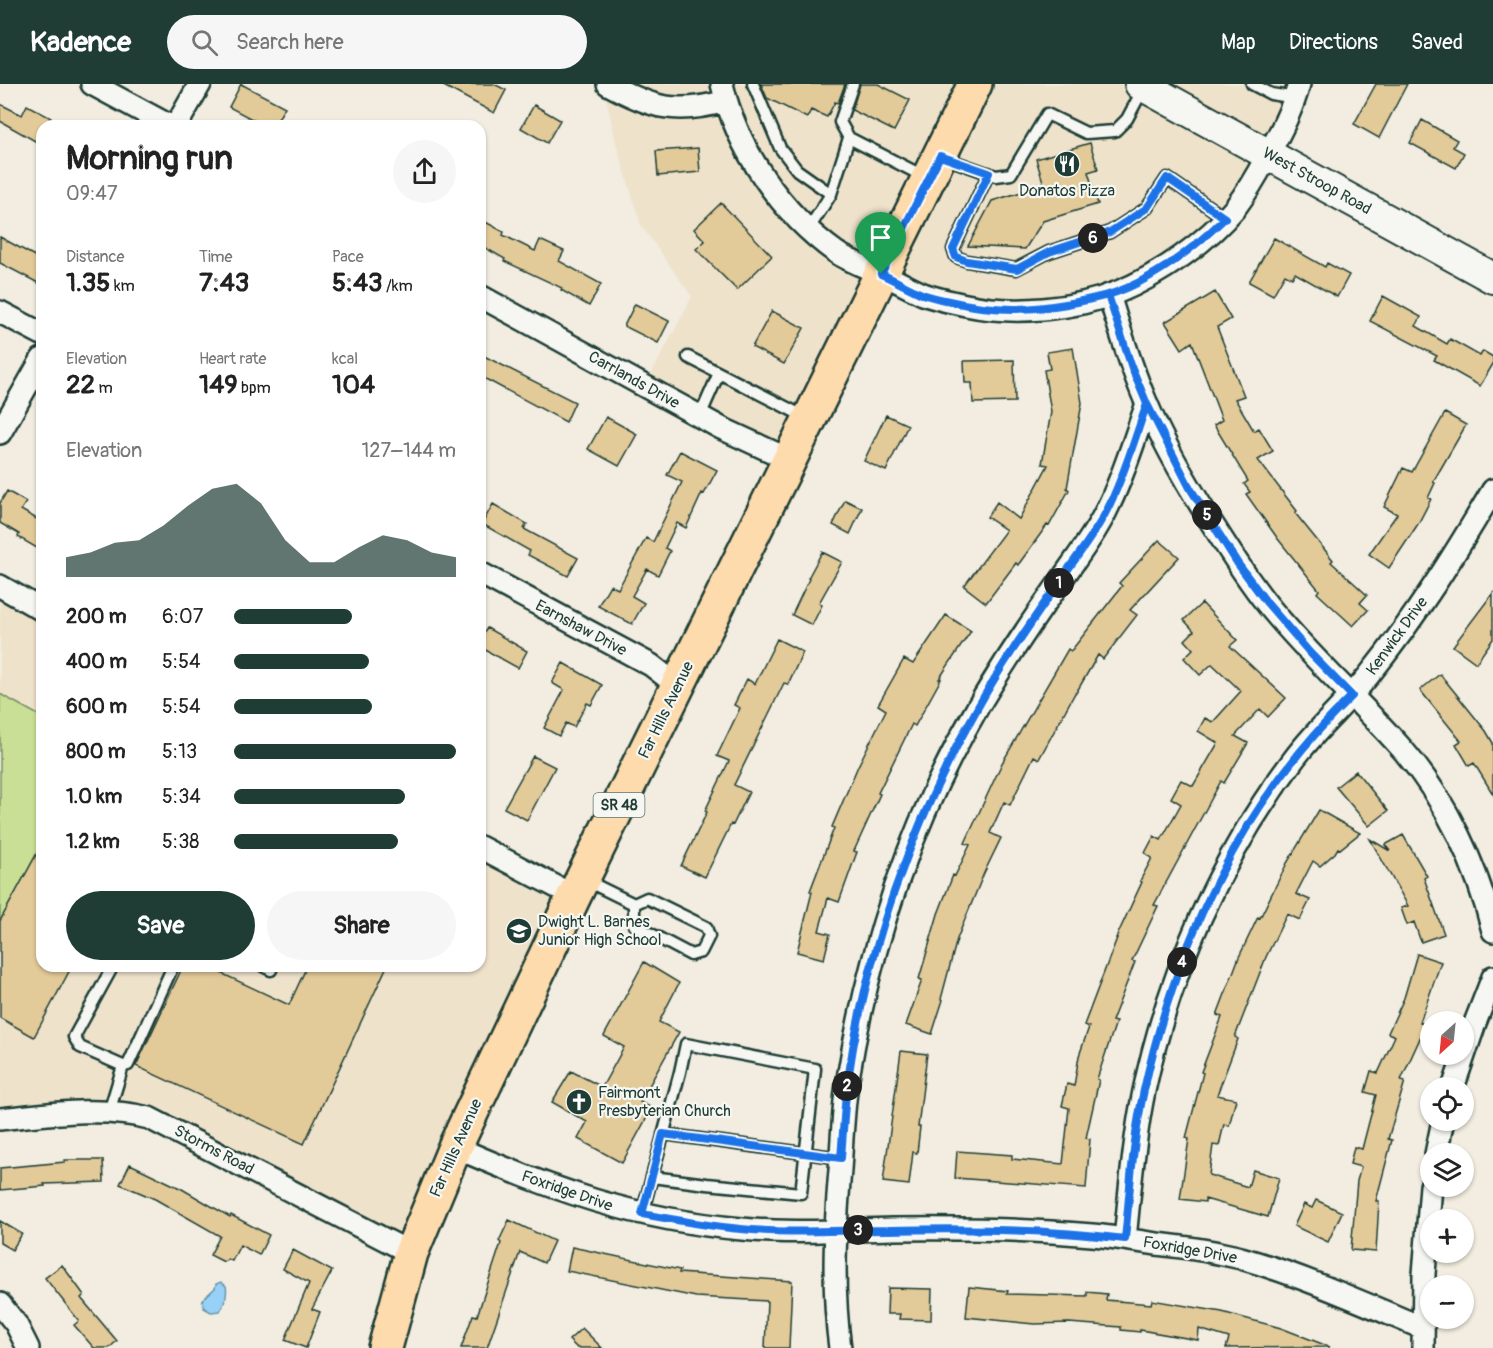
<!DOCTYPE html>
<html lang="en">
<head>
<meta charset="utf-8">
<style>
  :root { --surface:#fff; --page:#f6f6f6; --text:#222; --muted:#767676; --accent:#1f3d34 }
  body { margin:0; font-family:Pangolin,sans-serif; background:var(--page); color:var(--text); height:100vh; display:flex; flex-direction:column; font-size:22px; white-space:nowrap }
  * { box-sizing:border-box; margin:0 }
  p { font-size:20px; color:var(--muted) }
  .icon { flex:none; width:33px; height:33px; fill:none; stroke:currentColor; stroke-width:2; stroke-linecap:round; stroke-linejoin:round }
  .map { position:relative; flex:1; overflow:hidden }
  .details { position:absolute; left:36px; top:36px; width:450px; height:852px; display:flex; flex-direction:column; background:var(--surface); border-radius:18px; box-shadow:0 2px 4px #0004 }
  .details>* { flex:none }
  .needle { width:39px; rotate:207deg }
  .controls { position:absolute; left:1420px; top:927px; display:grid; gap:12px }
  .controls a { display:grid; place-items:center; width:54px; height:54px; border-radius:50%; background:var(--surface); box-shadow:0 2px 4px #0004; font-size:30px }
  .pin { position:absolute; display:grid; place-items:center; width:51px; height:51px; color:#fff; margin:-62px -26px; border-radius:50% 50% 50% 0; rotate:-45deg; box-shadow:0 0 6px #0007 }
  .pin .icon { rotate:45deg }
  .km { position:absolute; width:30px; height:30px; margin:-15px; border-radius:50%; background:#222; color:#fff; font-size:16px; line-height:30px; text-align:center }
  .round { display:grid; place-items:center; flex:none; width:63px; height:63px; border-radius:32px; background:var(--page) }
  .summary { display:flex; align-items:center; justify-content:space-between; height:102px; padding:0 30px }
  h1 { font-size:33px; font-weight:700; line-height:45px }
  .figures { display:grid; grid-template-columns:repeat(3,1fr); gap:9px; height:102px; padding:6px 30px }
  .figures div { display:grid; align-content:center }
  .figures b { font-size:26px; font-weight:700 }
  .figures small { font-size:16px; font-weight:400 }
  .figures p { font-size:16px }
  .chart { height:168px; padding:12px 30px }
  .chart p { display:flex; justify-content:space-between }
  .chart svg { width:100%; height:108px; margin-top:6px; fill:var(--accent); opacity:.7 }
  .button { display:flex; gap:12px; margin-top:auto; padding:12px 30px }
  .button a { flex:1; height:69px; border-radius:36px; background:var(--accent); color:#fff; font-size:24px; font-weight:700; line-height:69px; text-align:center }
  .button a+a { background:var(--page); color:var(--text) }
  ul { padding:0 30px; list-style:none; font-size:20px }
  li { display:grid; grid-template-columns:96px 72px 1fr; align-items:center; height:45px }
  li i { height:15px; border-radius:8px; background:var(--accent) }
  header { display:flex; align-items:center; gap:36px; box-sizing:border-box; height:84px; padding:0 30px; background:var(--accent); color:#fff }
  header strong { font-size:28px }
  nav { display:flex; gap:33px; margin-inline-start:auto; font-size:21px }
  .search { width:420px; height:54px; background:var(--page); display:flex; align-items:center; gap:15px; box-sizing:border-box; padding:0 21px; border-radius:33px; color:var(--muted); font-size:22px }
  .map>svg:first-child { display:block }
  .built { fill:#eee2cb }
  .green { fill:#c9df95; stroke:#748e64; stroke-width:1.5 }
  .water { fill:#98d1f8; stroke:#6896aa; stroke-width:1.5 }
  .building { fill:#e3ca99; stroke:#1f3d34; stroke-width:1.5 }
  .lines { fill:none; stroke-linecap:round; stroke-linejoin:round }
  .lane-casing { stroke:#1f3d34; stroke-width:15 }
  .street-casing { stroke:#1f3d34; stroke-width:26 }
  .secondary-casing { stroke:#1f3d34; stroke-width:34 }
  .primary-casing { stroke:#1f3d34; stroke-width:38 }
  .lane { stroke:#f6f6f2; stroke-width:10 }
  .street { stroke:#f6f6f2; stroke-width:21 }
  .secondary { stroke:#f6f6f2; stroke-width:30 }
  .primary { stroke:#fedbac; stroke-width:33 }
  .route-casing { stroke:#fff; stroke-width:12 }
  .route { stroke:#1a73e8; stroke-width:8 }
  .labels { text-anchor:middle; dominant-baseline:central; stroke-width:4.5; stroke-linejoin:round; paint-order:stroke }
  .shield { fill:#f6f6f2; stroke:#60746d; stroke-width:1.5 }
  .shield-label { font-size:15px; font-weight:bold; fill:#1f3d34 }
  .street-label { font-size:16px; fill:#1f3d34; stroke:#f6f6f2 }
  .poi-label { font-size:16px; fill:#1f3d34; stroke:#f6f6f2; text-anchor:start }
</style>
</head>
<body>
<header>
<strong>Kadence</strong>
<div class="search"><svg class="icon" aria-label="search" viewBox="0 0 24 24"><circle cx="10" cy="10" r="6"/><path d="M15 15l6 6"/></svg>Search here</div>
<nav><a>Map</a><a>Directions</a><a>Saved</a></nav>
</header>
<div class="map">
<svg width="1493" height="1264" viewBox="0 0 1493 1264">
  <rect width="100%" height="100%" fill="#f2ede0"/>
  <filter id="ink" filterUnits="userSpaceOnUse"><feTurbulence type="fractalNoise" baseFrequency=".0167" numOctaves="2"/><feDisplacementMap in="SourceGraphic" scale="12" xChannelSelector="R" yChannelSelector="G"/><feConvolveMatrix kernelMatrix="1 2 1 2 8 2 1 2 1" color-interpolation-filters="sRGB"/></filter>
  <g filter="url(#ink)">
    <path class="built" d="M603,0H1299L1251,101L1142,197L1001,226L881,190L790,376L645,302L692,213L641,141L616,59Z
      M0,502L42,526V882H480V763L574,812L411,1169L164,1040L0,1035Z"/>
    <path class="green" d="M0,610L42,633V760L0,837Z"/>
    <path class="water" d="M221,1198L226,1202C228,1211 224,1219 220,1227L211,1228L204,1224L202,1216L215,1204L216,1200Z"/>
    <path class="building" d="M241,0L285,23L274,42H265L229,23Z
      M440,0H494L506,6L494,29Z
      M761,0H845L838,19L835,18L827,33L811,26L807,34L767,14Z
      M860,0H878L910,16L894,47L852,26Z
      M1376,0H1407L1379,54L1354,40Z
      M0,20L22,31L27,21L51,34L47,42H42V61L0,37Z
      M534,21L560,36L547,59L521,44Z
      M1422,36L1457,56L1453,63L1464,69L1456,84L1410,59Z
      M1090,59L1098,85L1088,88L1098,120L1043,137L1025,165L968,162L992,117L1044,101L1036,75Z
      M698,64L700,88L658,92L656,67Z
      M721,119L772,172L737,206L696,165L705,157L694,145Z
      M480,135L504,148L503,151L535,167L540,156L564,167L559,177L601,200L589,222L561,206L562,204L504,177L505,175L480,161Z
      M0,153L42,176V201L0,179Z
      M1274,154L1325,183L1327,179L1349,191L1337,213L1295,189L1292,194L1285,190L1273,211L1249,198Z
      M1215,208L1231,235L1217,243L1244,312L1235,315L1254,347L1259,344L1273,367L1258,376L1297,427L1295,429L1333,476L1331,478L1367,511L1360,519L1368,526L1353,542L1317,509L1319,506L1278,455L1246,410L1250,408L1244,400L1248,397L1214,341L1222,336L1192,258L1182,265L1165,238Z
      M1383,212L1421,233L1416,242L1447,260L1450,255L1480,272L1483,267L1493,273V280L1480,302L1434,276L1437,272L1370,237Z
      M635,220L669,237L658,259L624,242Z
      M772,227L804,244L784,280L752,263Z
      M1073,264L1082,319L1067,404L1069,406L1049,442L1047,441L1018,481L1016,479L986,519L964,502L1006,446L987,433L997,418L1019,435L1048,381L1042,380L1051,328L1044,286L1050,285L1047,268Z
      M480,270L575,318L566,338L480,292Z
      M1014,276L1015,318L973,319L972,299H965L964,277Z
      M1445,329L1466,341L1433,398L1435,399L1428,414L1431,415L1418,440L1389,484L1369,470L1397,430L1384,423L1403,384L1412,388Z
      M886,331L908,341L886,387L864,377Z
      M606,333L637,350L619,382L588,365Z
      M680,367L717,386L704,410L702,409L686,444L677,439L665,464L670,467L658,491L647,485L632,512L644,519L632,540L598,522L610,501L618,505L646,454L653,458L682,398L667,391Z
      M7,407L26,418L21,426L42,438V467L18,453L19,450L0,439V419Z
      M845,416L862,424L850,450L833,441Z
      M493,420L527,440L524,445L578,474L568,492L528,471L530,467L482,440Z
      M1159,456L1179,473L1130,526L1137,531L1103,575L1098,571L1076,609H1075L1039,675L1034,672L1010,721L1004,718L990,749L1001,754L984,789L957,855L941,915L943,916L932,950L906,941L922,896L919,895L938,830L953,791L955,792L970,761L965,759L1002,679L1068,565L1071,567L1122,502L1119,499Z
      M822,468L842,478L819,519L822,521L812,541L792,531L809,495L808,494Z
      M1493,509V555L1476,579L1453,562Z
      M1202,519L1237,556L1230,562L1286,614L1268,633L1260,625L1235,652L1248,659L1224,699L1221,697L1154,821L1158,822L1132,877L1135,878L1112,937L1116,938L1097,995L1099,996L1086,1054L1090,1055L1086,1104L955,1094L957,1067L1012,1071V1075L1063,1080L1069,1024L1062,1022L1067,1000L1074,1002L1079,972L1089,943L1084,941L1117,854H1116L1142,798L1140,797L1152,774L1145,769L1154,752L1161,756L1181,720L1171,714L1181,696L1193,702L1218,659L1198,647L1205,634L1213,638L1241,607L1212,580L1200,591L1184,574L1193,565L1185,556L1194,547L1184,536Z
      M946,531L971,547L939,595H941L915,642L912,640L878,709L880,710L854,767L857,768L839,818L828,814L819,847L830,850L824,875L797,868L812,808L810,807L834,744L832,743L858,682L886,626L878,621L904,575L913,580Z
      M487,544L527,567L518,584L480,563V556Z
      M777,555L803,568L788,600L784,599L734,701L749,708L733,741L731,740L705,793L681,782L707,728L705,727L729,677L717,672L740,624L734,621L747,595L755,600Z
      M563,579L602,601L591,621L587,619L574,643L566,639L559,652L544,644L564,606L552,599Z
      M1440,590L1486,647L1493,659V710L1474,679L1469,682L1456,660L1461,657L1420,606Z
      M533,672L555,683L527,736L504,724Z
      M1356,687L1388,727L1369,742L1336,703Z
      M1319,726L1360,749L1340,765L1338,764L1335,769L1320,782L1313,777L1296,810L1310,816L1300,836L1287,830L1266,873L1235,953L1238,955L1217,1011L1236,1015L1229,1042L1224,1040L1219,1062L1213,1061L1209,1091L1248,1103L1253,1086L1279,1094L1268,1133L1205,1115V1118L1180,1115L1189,1055L1186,1054L1203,989L1201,988L1222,933L1217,931L1239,873L1258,833L1260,834L1287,779Z
      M1403,751L1427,792L1424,794L1444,850L1421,858L1414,838L1407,841L1401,824L1408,822L1370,755L1390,767L1385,761Z
      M42,760V882H72L34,953L0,934V837Z
      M1417,870L1441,878L1420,938L1426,941L1401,996L1405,997L1388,1055L1392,1056L1376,1117H1379L1376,1168L1351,1166L1357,1097L1361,1083L1350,1080L1354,1063L1362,1065L1376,1011L1365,1008L1371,987L1378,989L1395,952L1388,949L1404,914Z
      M644,878L679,899L659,938L679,948L640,1018L652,1024L622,1079L578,1055L587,1038L552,1018L571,987L602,1003L624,963L604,952Z
      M183,882H206L289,921L307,882H387L304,1060L136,982Z
      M901,967L927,970L918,1043H920L917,1069L913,1068L909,1101L883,1098Z
      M65,1076H103L104,1098L44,1100L45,1102L0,1106V1084L65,1078Z
      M130,1080L182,1105L230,1133L231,1131L269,1151L259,1171L240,1161L232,1177L228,1175L224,1178L210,1171L220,1152L155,1115L120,1100Z
      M1316,1116L1342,1128L1328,1158L1294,1142L1304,1120L1312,1124Z
      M509,1136L554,1157L544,1179L520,1168L487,1264H461L473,1231L477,1232L501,1159L499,1157Z
      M0,1137L22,1150L12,1166L0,1159Z
      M572,1163L680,1186L679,1189L792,1197L789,1264H765L767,1217L696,1213L567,1187Z
      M293,1166L332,1187L312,1225L320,1228L306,1264L285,1256L309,1199L283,1185Z
      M62,1181L84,1211L81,1214L117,1257L109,1264H94L74,1241L79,1237L45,1194Z
      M969,1203L1008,1207L1007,1210L1087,1212V1208L1107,1210L1106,1216L1151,1220L1152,1216L1222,1228L1281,1244L1330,1263L1226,1264L1229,1254L1199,1245L1198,1256L1140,1246V1248L1121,1246V1243L1069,1239L1034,1240L966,1233Z
      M888,1204L932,1205L931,1236L899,1235L900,1230H887Z
      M582,1244L602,1264H577L569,1256Z"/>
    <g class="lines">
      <defs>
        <path id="lane" d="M753,0L780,64L797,86L831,110
          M853,0L840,38L849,54L925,93
          M1252,0L1271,10L1296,14
          M942,73L996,92L1011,90L1047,30L1086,49L1115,47L1127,35L1143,5
          M989,89L953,165L956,173L967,177L1016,185L1049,168L1110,148L1147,124L1167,94L1225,134
          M808,146L831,110L849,54
          M688,273L807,334
          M700,332L719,289
          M585,796L634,820L647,814L706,843L709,852L701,868L691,871L634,841V820
          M113,882L74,953L80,963L123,982L128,981L173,882
          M263,882L271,886
          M109,1028L123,982
          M663,1050L841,1074
          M642,1130L680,988L686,960L815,985L801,1109L707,1100L652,1093"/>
        <path id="street" d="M92,0L170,42
          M608,0C652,24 676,31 726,17
          M722,0C737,66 782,130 837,169C851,178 866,183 882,190C896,196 909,204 923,210C936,215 952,218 966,221C1013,231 1074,226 1118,208C1158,192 1207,158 1235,124C1247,108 1257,91 1266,74C1280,50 1292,27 1299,0
          M176,42L200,0
          M1109,211C1120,247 1131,283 1146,318C1164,361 1188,402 1213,441C1230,468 1247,495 1267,520C1309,572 1359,616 1403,666C1447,717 1477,782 1493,847
          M480,212L721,344L790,376
          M0,228L42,250
          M0,349L42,275
          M480,489L651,581L678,602
          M0,502L42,526
          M480,763L574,812
          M1453,1004L1475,939L1493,893
          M0,1035C49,1030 101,1022 149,1034L411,1169
          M455,1063C550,1105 637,1136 742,1145C792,1150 842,1146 892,1145C959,1144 1026,1145 1092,1151C1114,1153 1135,1157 1157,1160C1185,1163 1213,1167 1241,1174C1303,1192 1363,1219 1423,1244
          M1436,1070L1443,1036
          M1125,1155C1130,1106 1134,1056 1144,1007C1169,888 1221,772 1294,675C1317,644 1346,620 1369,591C1416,533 1455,470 1493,406
          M0,1220L16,1240L28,1264
          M840,1264C832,1204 835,1146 840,1086C842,1057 843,1028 847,1000C868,868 911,737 979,621C1004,579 1031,538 1060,498C1076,474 1095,451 1107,425C1124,392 1134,355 1147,320
          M1423,1264L1424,1190L1431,1102"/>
        <path id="secondary" d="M1140,0L1493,194"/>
        <path id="primary" d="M385,1264L411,1169L455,1063L574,812L975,0"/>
      </defs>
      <use href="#lane" class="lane-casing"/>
      <use href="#street" class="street-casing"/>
      <use href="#secondary" class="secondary-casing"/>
      <use href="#primary" class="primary-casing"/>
      <use href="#lane" class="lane"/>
      <use href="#street" class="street"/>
      <use href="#secondary" class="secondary"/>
      <use href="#primary" class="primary"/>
    </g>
  </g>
  <g class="lines" filter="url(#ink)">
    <defs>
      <path id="route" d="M881,190C895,196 908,204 922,210C931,213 940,215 949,217C1006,231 1053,225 1108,211L1132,284L1147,320C1134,356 1124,393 1107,426C1095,450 1077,472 1062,494C1033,536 1003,578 978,623C912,739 865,870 847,1002C844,1026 843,1050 841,1074L663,1050L642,1130C675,1136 708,1142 741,1145C790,1150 839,1146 888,1146C966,1144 1047,1145 1125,1155C1130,1105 1133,1055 1144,1006C1176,861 1243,715 1352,612L1310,569L1267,519L1238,480L1190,404L1147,320L1132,284L1108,211C1153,197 1192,166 1225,134L1167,94L1147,124L1110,148L1049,168L1017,185L967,177L956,173L953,165L989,89L940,72L881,190"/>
    </defs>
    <use href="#route" class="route-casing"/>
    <use href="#route" class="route"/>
  </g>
  <defs>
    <symbol id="restaurant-disc" viewBox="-11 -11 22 22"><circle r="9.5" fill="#1f3d34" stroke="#f6f6f2"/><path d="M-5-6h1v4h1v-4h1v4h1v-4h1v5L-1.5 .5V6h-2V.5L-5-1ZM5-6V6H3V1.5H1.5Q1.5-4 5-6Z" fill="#fff"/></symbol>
    <symbol id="school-disc" viewBox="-11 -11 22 22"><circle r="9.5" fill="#1f3d34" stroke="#f6f6f2"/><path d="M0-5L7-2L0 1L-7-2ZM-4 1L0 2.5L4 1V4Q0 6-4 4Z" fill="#fff"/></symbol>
    <symbol id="church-disc" viewBox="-11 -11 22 22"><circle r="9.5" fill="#1f3d34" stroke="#f6f6f2"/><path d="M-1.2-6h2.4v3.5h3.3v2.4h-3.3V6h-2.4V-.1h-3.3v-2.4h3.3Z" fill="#fff"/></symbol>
  </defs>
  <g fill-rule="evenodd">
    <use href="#restaurant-disc" x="1052" y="65" width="30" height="30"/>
    <use href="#school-disc" x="504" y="832" width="30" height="30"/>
    <use href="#church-disc" x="564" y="1003" width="30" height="30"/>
  </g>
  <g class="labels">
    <rect class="shield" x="593.5" y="709" width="51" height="24" rx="4.5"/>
    <g class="shield-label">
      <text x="619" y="721">SR 48</text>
    </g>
    <g class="street-label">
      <text transform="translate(1317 97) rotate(29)">West Stroop Road</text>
      <text transform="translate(634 296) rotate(29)">Carrlands Drive</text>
      <text transform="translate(581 544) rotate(28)">Earnshaw Drive</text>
      <text transform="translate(1397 552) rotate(-54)">Kenwick Drive</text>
      <text transform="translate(666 626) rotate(-64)">Far Hills Avenue</text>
      <text transform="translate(456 1064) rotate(-66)">Far Hills Avenue</text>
      <text transform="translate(214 1066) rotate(28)">Storms Road</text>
      <text transform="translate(567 1107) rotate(19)">Foxridge Drive</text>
      <text transform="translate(1190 1166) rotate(10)">Foxridge Drive</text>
    </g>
    <g class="poi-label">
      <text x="1067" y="107" text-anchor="middle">Donatos Pizza</text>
      <text x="538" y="838">Dwight L. Barnes<tspan x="538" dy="18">Junior High School</tspan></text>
      <text x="598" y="1009">Fairmont<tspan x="598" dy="18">Presbyterian Church</tspan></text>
    </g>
  </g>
</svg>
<div class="controls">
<a><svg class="needle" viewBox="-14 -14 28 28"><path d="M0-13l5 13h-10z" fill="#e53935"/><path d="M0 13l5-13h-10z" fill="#767676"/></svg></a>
<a><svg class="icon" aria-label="locate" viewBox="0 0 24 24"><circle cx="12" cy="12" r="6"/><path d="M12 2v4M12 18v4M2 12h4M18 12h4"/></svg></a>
<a><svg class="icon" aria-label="layers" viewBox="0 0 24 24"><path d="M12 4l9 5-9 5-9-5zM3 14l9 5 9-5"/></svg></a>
<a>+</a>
<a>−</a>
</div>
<div class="pin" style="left:881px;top:190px;background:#1e9e55"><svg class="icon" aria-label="arrive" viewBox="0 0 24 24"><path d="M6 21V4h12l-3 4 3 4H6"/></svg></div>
<b class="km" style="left:1059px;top:499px">1</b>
<b class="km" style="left:847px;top:1002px">2</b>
<b class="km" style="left:858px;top:1146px">3</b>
<b class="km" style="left:1182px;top:878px">4</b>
<b class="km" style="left:1207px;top:431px">5</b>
<b class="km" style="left:1093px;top:154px">6</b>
<section class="details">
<div class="summary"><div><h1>Morning run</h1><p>09:47</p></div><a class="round"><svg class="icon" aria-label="share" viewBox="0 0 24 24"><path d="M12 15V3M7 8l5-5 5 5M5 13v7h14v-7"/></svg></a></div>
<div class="figures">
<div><p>Distance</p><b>1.35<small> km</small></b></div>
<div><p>Time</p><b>7:43</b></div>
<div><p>Pace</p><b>5:43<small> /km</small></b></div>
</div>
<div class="figures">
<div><p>Elevation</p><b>22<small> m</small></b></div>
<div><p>Heart rate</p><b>149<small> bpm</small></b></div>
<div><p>kcal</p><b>104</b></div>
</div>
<div class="chart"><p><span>Elevation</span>127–144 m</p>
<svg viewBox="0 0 160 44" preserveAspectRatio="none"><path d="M0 44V36L10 34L20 30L30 29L40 23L50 15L60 8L70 6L80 14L90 29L100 38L110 38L120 32L130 27L140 29L150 34L160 36V44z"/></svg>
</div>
<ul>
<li><b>200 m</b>6:07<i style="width:53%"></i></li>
<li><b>400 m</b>5:54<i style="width:61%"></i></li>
<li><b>600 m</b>5:54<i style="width:62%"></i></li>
<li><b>800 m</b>5:13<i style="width:100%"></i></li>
<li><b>1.0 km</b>5:34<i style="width:77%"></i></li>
<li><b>1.2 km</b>5:38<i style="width:74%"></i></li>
</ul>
<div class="button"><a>Save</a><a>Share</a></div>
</section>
</div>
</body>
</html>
